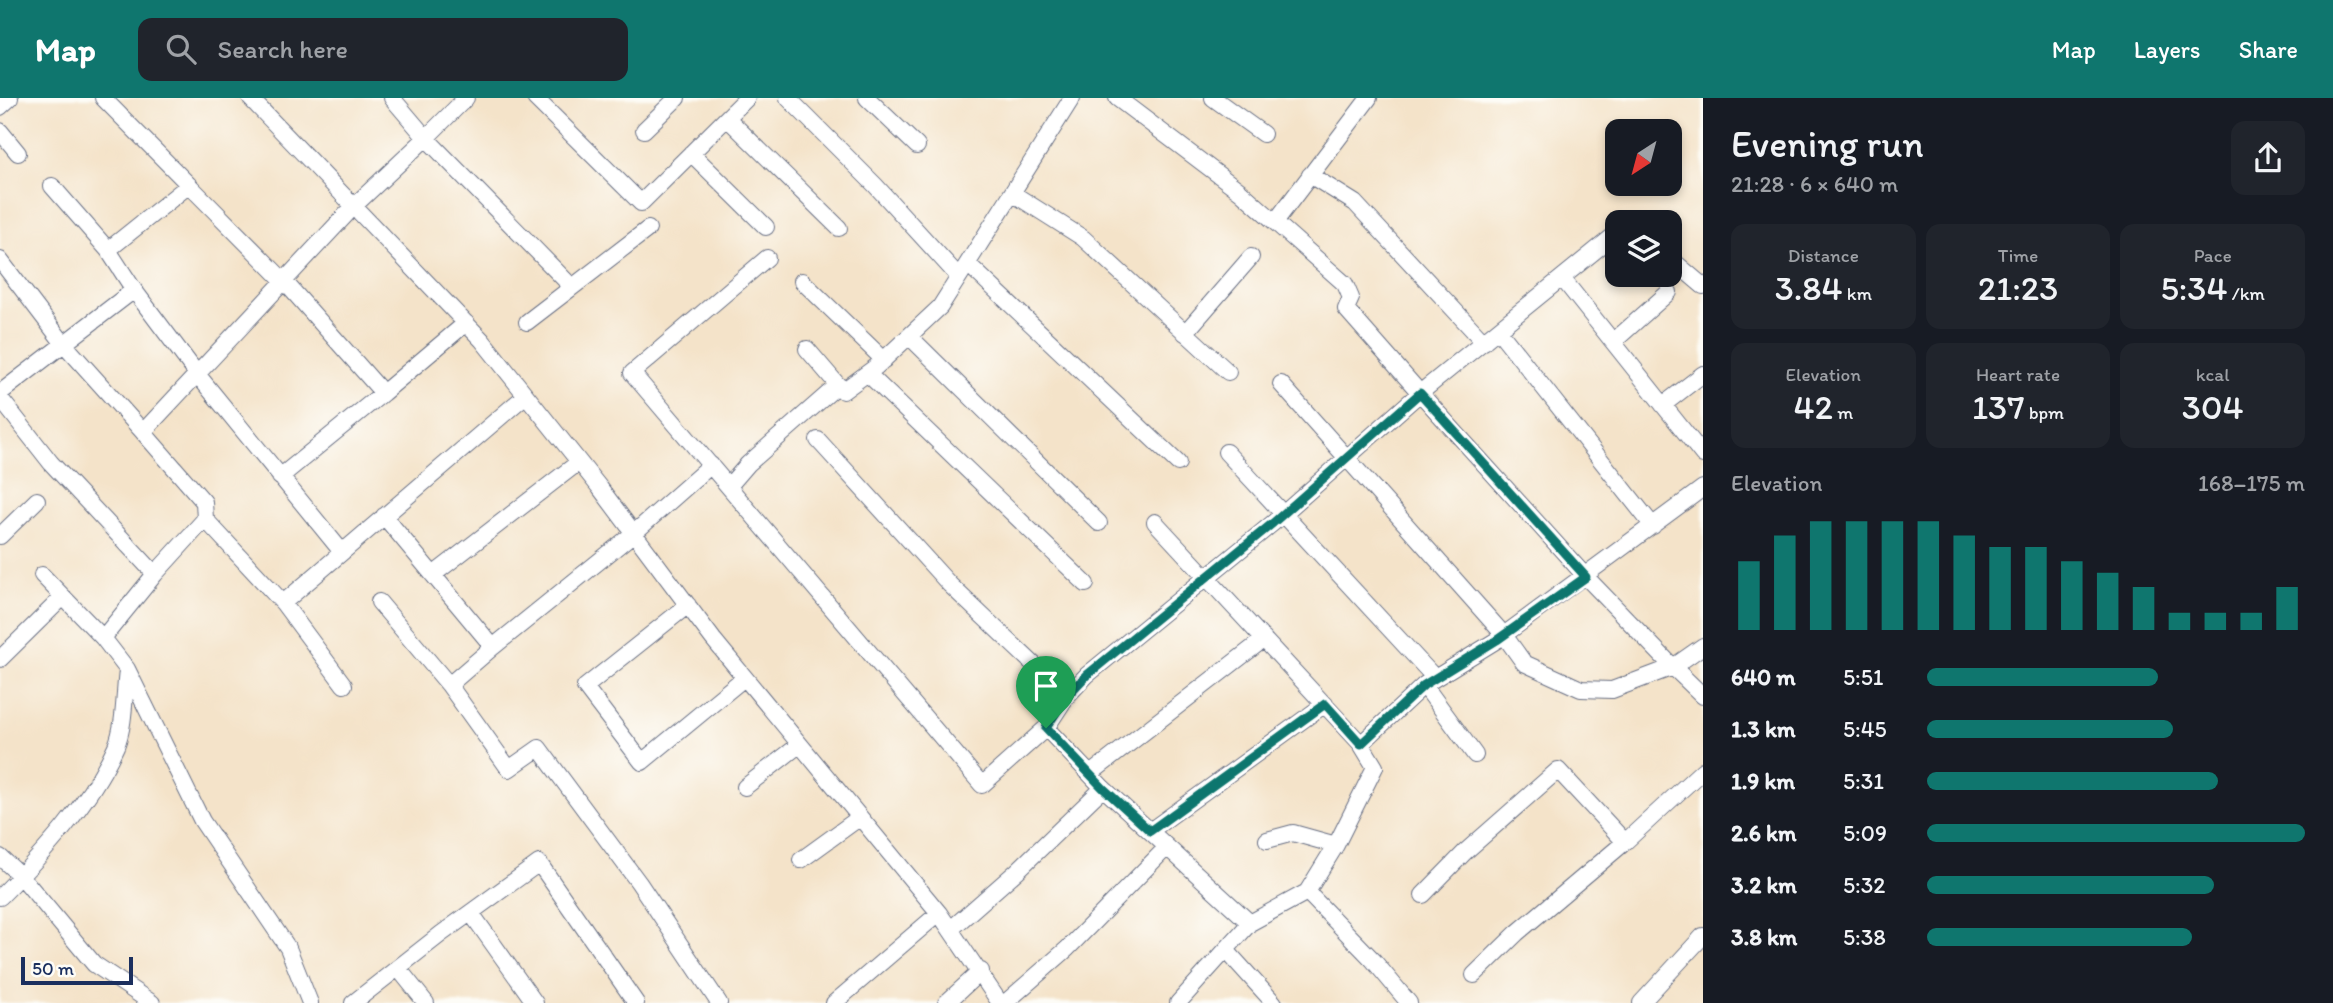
<!DOCTYPE html>
<html lang="en">
<head>
<meta charset="utf-8">
<style>
  :root { --surface:#171b24; --page:#20242c; --text:#f1f3f6; --muted:#9ea1a6; --accent:#0f766e }
  body { margin:0; font-family:Itim,sans-serif; background:var(--page); color:var(--text); height:100vh; display:flex; flex-direction:column; font-size:26px; white-space:nowrap }
  * { box-sizing:border-box; margin:0 }
  p { font-size:23px; color:var(--muted) }
  .icon { flex:none; width:38px; height:38px; fill:none; stroke:currentColor; stroke-width:2; stroke-linecap:round; stroke-linejoin:round }
  .map { position:relative; flex:1; overflow:hidden }
  .details { display:flex; flex-direction:column; background:var(--surface); width:630px }
  .details>* { flex:none }
  .needle { width:46px; rotate:216deg }
  .buttons { position:absolute; left:1605px; top:21px; display:grid; gap:14px }
  .buttons a { display:grid; place-items:center; width:77px; height:77px; border-radius:14px; background:var(--surface); box-shadow:0 4px 10px #0003; font-size:35px }
  .scale { position:absolute; left:21px; bottom:18px; width:112px; box-sizing:border-box; padding-left:7px; border:4px solid #1b2f5e; border-top:0; font-size:19px; line-height:24px; white-space:nowrap; color:#1b2f5e; -webkit-text-stroke:5px #fdfcf7; paint-order:stroke }
  .pin { position:absolute; display:grid; place-items:center; width:60px; height:60px; color:#fff; margin:-72px -30px; border-radius:50% 50% 50% 0; rotate:-45deg; box-shadow:0 0 7px #0007 }
  .pin .icon { rotate:45deg }
  .round { display:grid; place-items:center; flex:none; width:74px; height:74px; border-radius:14px; background:var(--page) }
  .summary { display:flex; align-items:center; justify-content:space-between; height:119px; padding:0 28px }
  h1 { font-size:38px; font-weight:600; line-height:52px }
  .metrics { display:grid; grid-template-columns:repeat(3,1fr); gap:10px; height:119px; padding:7px 28px }
  .metrics div { display:grid; align-content:center; border-radius:14px; background:var(--page); text-align:center }
  .metrics b { font-size:35px; font-weight:600 }
  .metrics small { font-size:19px; font-weight:400 }
  .metrics p { font-size:19px }
  .chart { height:196px; padding:14px 28px }
  .chart p { display:flex; justify-content:space-between }
  .chart svg { width:100%; height:126px; margin-top:7px; stroke:var(--accent); stroke-width:6 }
  ul { padding:0 28px; list-style:none; font-size:23px }
  li { display:grid; grid-template-columns:112px 84px 1fr; align-items:center; height:52px }
  li i { height:18px; border-radius:9px; background:var(--accent) }
  header { display:flex; align-items:center; gap:42px; box-sizing:border-box; height:98px; padding:0 35px; background:var(--accent); color:#fff }
  header strong { font-size:33px }
  nav { display:flex; gap:38px; margin-inline-start:auto; font-size:24px }
  .search { width:490px; height:63px; background:var(--page); display:flex; align-items:center; gap:18px; box-sizing:border-box; padding:0 24px; border-radius:14px; color:var(--muted); font-size:26px }
  main { display:flex; flex:1; min-height:0 }
  .map>svg:first-child { display:block }
  .lines { fill:none; stroke-linecap:round; stroke-linejoin:round }
  .minor-casing { stroke:#676e83; stroke-width:18 }
  .minor { stroke:#fff; stroke-width:16 }
  .route-casing { stroke:#fff; stroke-width:14 }
  .route { stroke:#0f766e; stroke-width:9 }
</style>
</head>
<body>
<header>
<strong>Map</strong>
<div class="search"><svg class="icon" aria-label="search" viewBox="0 0 24 24"><circle cx="10" cy="10" r="6"/><path d="M15 15l6 6"/></svg>Search here</div>
<nav><a>Map</a><a>Layers</a><a>Share</a></nav>
</header>
<main>
<div class="map">
<svg width="1703" height="905" viewBox="0 0 1703 905">
  <rect width="100%" height="100%" fill="#fdfcf7"/>
  <filter id="ink" filterUnits="userSpaceOnUse"><feTurbulence type="fractalNoise" baseFrequency=".0143" numOctaves="2"/><feDisplacementMap in="SourceGraphic" scale="14" xChannelSelector="R" yChannelSelector="G"/><feConvolveMatrix kernelMatrix="1 2 1 2 8 2 1 2 1" color-interpolation-filters="sRGB"/></filter>
  <filter id="wash" filterUnits="userSpaceOnUse"><feTurbulence type="fractalNoise" baseFrequency=".00686" numOctaves="4" result="noise"/><feDisplacementMap in="SourceGraphic" scale="28" xChannelSelector="R" yChannelSelector="G"/><feGaussianBlur stdDeviation="1.57" result="paint"/><feColorMatrix in="noise" values="0 0 0 0 0 0 0 0 0 0 0 0 0 0 0 0 0 1.4 0 .05"/><feComposite in="paint" operator="in"/></filter>
  <g filter="url(#wash)">
    <rect width="100%" height="100%" fill="#f4e3c9"/>
  </g>
  <g filter="url(#ink)">
    <g class="lines">
      <defs>
        <path id="minor" d="M103,0L189,87
          M250,0L482,242L600,390L713,541L939,815L1000,905
          M392,0L426,40L466,0
          M535,0L641,105L747,0
          M788,0L875,87L959,179
          M867,0L917,48
          M1117,0L1240,93L1345,186L1351,200L1346,211L1420,295L1617,135
          M1213,0L1263,36
          M0,9L10,0
          M727,20L839,130
          M644,32L677,0
          M0,33L18,55
          M691,55L766,129
          M1310,77L1355,105L1484,244
          M52,88L108,152
          M1012,95L1083,140L1228,274
          M1275,124L1369,0
          M767,160L632,275L982,687L1046,630
          M1670,160L1703,188
          M0,162L64,246L143,334
          M968,166L1178,365
          M1562,180L1703,357
          M802,183L884,262
          M134,192L197,276L342,454
          M527,224L648,131
          M1498,232L1653,428
          M1185,235L1251,159
          M909,238L1099,425
          M1613,244L1669,194
          M807,251L843,293L877,268L940,209L1072,0
          M868,276L1086,486
          M1281,286L1504,537L1524,565L1581,591L1612,592L1673,569L1703,598
          M0,295L134,192L108,152L189,87L284,183L383,295L466,225
          M0,300L51,365L155,476L205,421L283,505L526,297
          M1663,307L1703,276
          M818,342L950,487L1067,598
          M1226,354L1435,580
          M280,379L383,295
          M729,388L748,366L838,287
          M384,418L493,549L449,587L509,671L539,650L639,785L719,905
          M205,421L204,404L143,334L355,107L426,40L572,189
          M1155,424L1361,646L1424,587L1497,542L1703,390
          M0,438L37,402
          M155,476L103,540L127,571L202,723L288,850L310,905
          M42,477L103,540
          M433,477L579,364
          M379,504L449,587
          M283,505L344,587
          M688,507L585,589L642,664L744,580
          M493,549L634,435L711,367
          M0,561L63,499
          M1424,587L1475,657
          M1361,646L1375,669L1336,747L1307,794L1373,862L1409,905
          M1090,676L1264,541
          M745,689L799,647
          M1150,733L1325,606
          M1267,742L1293,735L1336,747
          M0,759L21,778L94,866L152,905
          M801,762L859,720
          M1307,794L1250,825L1103,690L1046,630L1067,598L1087,577L1273,425L1420,295L1586,479L1673,569L1703,548
          M1423,797L1465,754L1558,672L1625,744L1703,672
          M0,799C43,756 91,704 116,648C125,627 124,596 127,573
          M471,815L535,905
          M951,831L1017,773L1103,690
          M1226,852L1274,905
          M398,870L426,905
          M1474,877L1517,835L1625,744
          M353,905L441,836L539,765L636,905
          M834,905L939,815
          M946,905L981,873
          M1005,905L1067,851L1167,749
          M1178,905L1250,825
          M1641,905L1703,838"/>
      </defs>
      <use href="#minor" class="minor-casing"/>
      <use href="#minor" class="minor"/>
    </g>
  </g>
  <g class="lines" filter="url(#ink)">
    <defs>
      <path id="route" d="M1420,295L1586,479L1497,542L1424,587L1361,646L1325,606L1150,733L1103,690L1046,630L1067,598L1087,577L1273,425Z"/>
    </defs>
    <use href="#route" class="route-casing"/>
    <use href="#route" class="route"/>
  </g>
</svg>
<div class="buttons">
<a><svg class="needle" viewBox="-14 -14 28 28"><path d="M0-13l5 13h-10z" fill="#e53935"/><path d="M0 13l5-13h-10z" fill="#9ea1a6"/></svg></a>
<a><svg class="icon" aria-label="layers" viewBox="0 0 24 24"><path d="M12 4l9 5-9 5-9-5zM3 14l9 5 9-5"/></svg></a>
</div>
<div class="scale">50 m</div>
<div class="pin" style="left:1046px;top:630px;background:#1e9e55"><svg class="icon" aria-label="arrive" viewBox="0 0 24 24"><path d="M6 21V4h12l-3 4 3 4H6"/></svg></div>
</div>
<section class="details">
<div class="summary"><div><h1>Evening run</h1><p>21:28 · 6 × 640 m</p></div><a class="round"><svg class="icon" aria-label="share" viewBox="0 0 24 24"><path d="M12 15V3M7 8l5-5 5 5M5 13v7h14v-7"/></svg></a></div>
<div class="metrics">
<div><p>Distance</p><b>3.84<small> km</small></b></div>
<div><p>Time</p><b>21:23</b></div>
<div><p>Pace</p><b>5:34<small> /km</small></b></div>
</div>
<div class="metrics">
<div><p>Elevation</p><b>42<small> m</small></b></div>
<div><p>Heart rate</p><b>137<small> bpm</small></b></div>
<div><p>kcal</p><b>304</b></div>
</div>
<div class="chart"><p><span>Elevation</span>168–175 m</p>
<svg viewBox="0 0 160 44" preserveAspectRatio="none"><path d="M5 44V20M15 44V11M25 44V6M35 44V6M45 44V6M55 44V6M65 44V11M75 44V15M85 44V15M95 44V20M105 44V24M115 44V29M125 44V38M135 44V38M145 44V38M155 44V29"/></svg>
</div>
<ul>
<li><b>640 m</b>5:51<i style="width:61%"></i></li>
<li><b>1.3 km</b>5:45<i style="width:65%"></i></li>
<li><b>1.9 km</b>5:31<i style="width:77%"></i></li>
<li><b>2.6 km</b>5:09<i style="width:100%"></i></li>
<li><b>3.2 km</b>5:32<i style="width:76%"></i></li>
<li><b>3.8 km</b>5:38<i style="width:70%"></i></li>
</ul>
</section>
</main>
</body>
</html>
